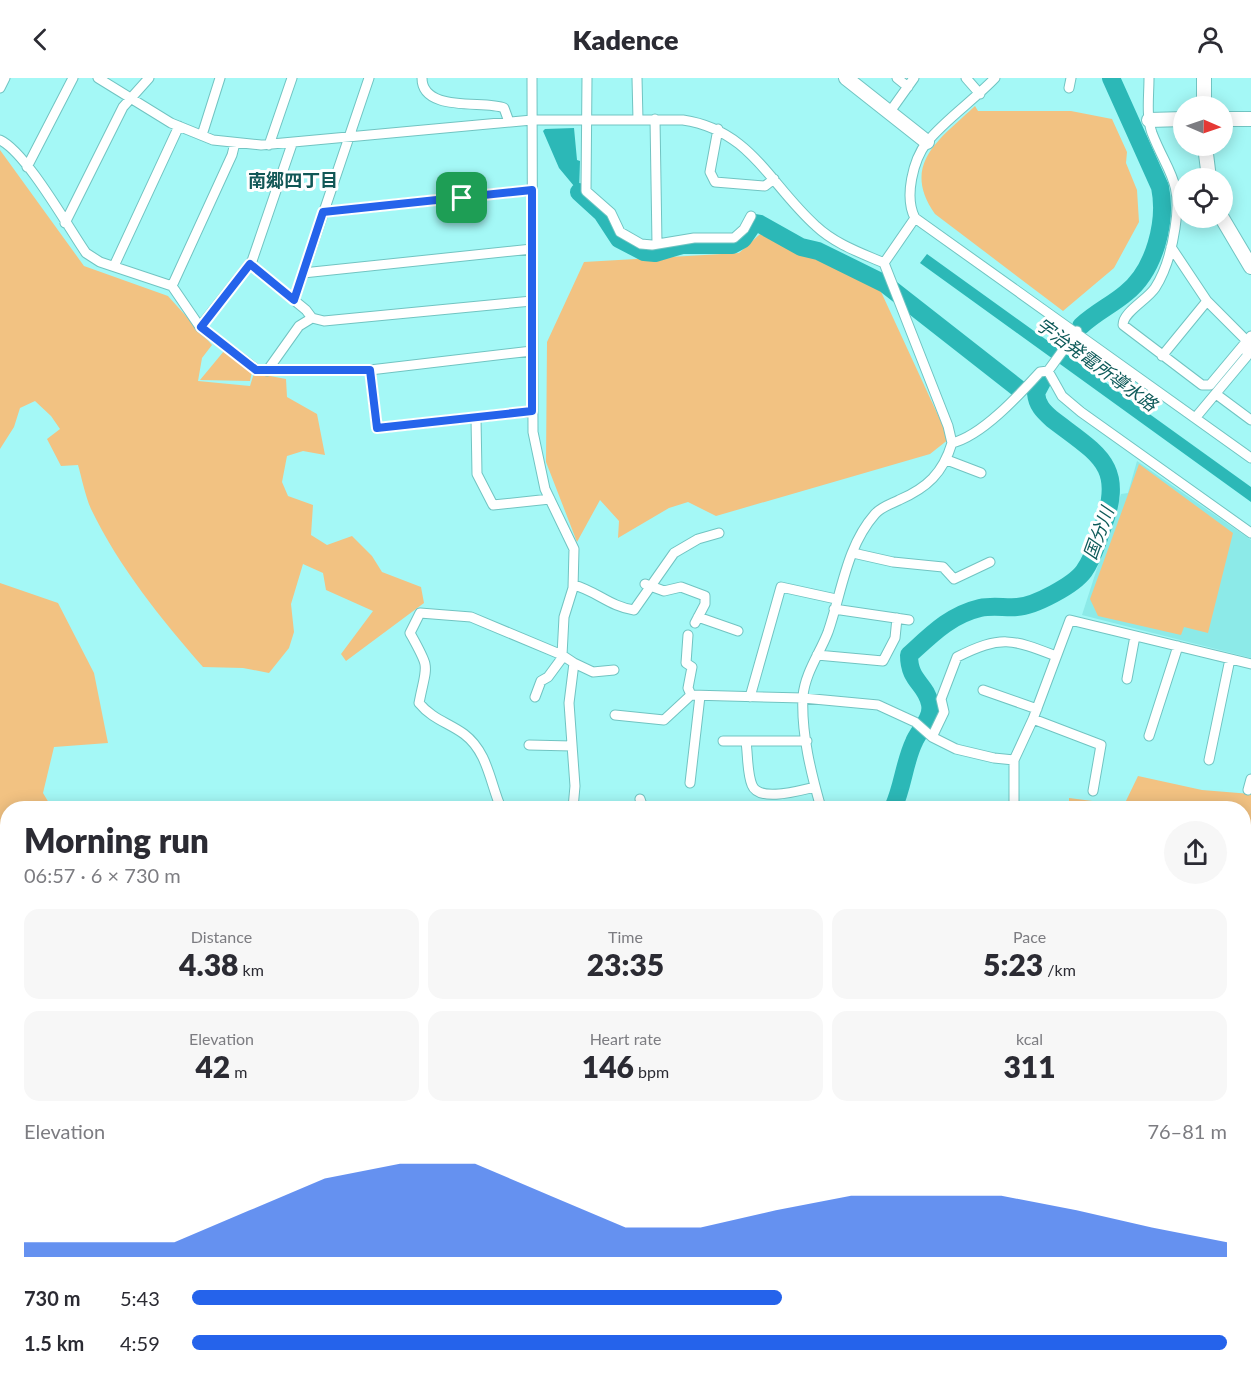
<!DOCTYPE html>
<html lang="en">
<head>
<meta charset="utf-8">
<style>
  :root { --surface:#fff; --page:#f7f7f7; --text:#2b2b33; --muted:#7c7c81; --accent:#2563eb }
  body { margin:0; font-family:Lato,"Noto Sans JP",sans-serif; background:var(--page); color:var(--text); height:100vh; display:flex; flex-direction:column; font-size:22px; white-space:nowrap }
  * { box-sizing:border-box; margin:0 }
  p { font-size:20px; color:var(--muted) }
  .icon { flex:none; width:33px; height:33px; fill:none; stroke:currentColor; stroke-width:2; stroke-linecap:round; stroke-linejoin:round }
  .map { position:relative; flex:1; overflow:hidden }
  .details { position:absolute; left:0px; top:723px; width:1251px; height:578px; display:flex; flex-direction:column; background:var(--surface); border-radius:24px 24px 0 0; box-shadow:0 3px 15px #0003 }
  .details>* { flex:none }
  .needle { width:39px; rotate:92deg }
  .buttons { position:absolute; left:1173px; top:18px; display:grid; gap:12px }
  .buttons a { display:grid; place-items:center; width:60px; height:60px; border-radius:50%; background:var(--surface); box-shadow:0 3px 15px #0003; font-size:30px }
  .pin { position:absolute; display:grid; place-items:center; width:51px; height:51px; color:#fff; margin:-26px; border-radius:12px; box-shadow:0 3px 9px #0006 }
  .round { display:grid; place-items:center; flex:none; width:63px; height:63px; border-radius:32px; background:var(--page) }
  .head { display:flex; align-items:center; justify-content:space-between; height:102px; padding:0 24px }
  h1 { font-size:33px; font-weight:800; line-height:45px }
  .figures { display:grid; grid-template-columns:repeat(3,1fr); gap:9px; height:102px; padding:6px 24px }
  .figures div { display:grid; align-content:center; border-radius:15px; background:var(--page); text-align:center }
  .figures b { font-size:30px; font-weight:800 }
  .figures small { font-size:16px; font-weight:400 }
  .figures p { font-size:16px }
  .chart { height:168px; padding:12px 24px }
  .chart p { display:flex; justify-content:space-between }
  .chart svg { width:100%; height:108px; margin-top:6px; fill:var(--accent); opacity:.7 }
  ul { padding:0 24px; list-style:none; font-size:20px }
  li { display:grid; grid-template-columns:96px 72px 1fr; align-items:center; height:45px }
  li i { height:15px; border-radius:8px; background:var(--accent) }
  header { display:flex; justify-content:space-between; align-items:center; height:78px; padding:0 24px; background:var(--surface); font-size:27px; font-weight:800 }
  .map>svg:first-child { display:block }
  .built { fill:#8ceae8 }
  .green { fill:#f2c282 }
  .water { fill:#2cb8b7 }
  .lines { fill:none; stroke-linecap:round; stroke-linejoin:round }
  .river { stroke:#2cb8b7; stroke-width:18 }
  .building { fill:#1e6e5b }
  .street-casing { stroke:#71c4c2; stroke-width:11 }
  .secondary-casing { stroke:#71c4c2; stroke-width:16 }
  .highway-casing { stroke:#71c4c2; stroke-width:20 }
  .street { stroke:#fff; stroke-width:9 }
  .secondary { stroke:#fff; stroke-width:14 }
  .highway { stroke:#fff; stroke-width:18 }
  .route-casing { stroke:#fff; stroke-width:12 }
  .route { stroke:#2563eb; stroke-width:8 }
  .labels { text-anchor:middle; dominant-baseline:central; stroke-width:6; stroke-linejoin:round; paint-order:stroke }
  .neighbourhood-label { font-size:18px; font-weight:bold; fill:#115756; stroke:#fff }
  .water-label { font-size:18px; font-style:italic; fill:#0f5b5a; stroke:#fff }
</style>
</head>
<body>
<header><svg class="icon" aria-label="back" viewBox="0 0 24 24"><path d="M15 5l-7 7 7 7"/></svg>Kadence<svg class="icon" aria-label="person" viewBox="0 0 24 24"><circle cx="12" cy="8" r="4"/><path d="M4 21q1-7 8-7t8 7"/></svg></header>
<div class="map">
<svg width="1251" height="1300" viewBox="0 0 1251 1300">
  <rect width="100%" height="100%" fill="#a4f8f6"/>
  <path class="built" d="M1137,383L1251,462V580L1082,537L1121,416L1128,415Z"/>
  <path class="green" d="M975,28L978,33H1071L1112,41L1127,74L1126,85L1137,112L1139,144L1114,190L1063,233L935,136C900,86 940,61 975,28Z
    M0,72L84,188L168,218L212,267L202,280L198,303L250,308L254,295L286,301L287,319L317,336L325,377L303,373L287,378L282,404L288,418L313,427L311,457L327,467L352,458L372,478L382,494L421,509L424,525L346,583L341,576L373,533L326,512L323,495L303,486L291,526L294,554L289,570L269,595L243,590L203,589C161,541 119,489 91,431C85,417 82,401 78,387L61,388L47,361L60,351L51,338L35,323L20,330L14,349L0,371Z
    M768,149L877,205L949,361L930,376L716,438L688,424L669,430L618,460L619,443L600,422L577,464L546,384L547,264L584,184L739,175Z
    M224,273L252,294L250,303L200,302Z
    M1139,386L1233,455L1208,555L1184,549L1181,557L1098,538L1090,521Z
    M0,505L58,525L94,595L108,665L54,669L43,715L52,730H8L7,761L0,758Z
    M1138,698L1202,712L1251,716V812H1244V730H1069V720L1124,727Z
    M0,829L5,830L8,844V1103H0Z
    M37,1293H162L142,1300H26Z
    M521,1293H1177L1184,1300H515Z"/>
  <path class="water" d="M574,50L577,82L580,83L579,114L559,90L543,53L545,51Z
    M927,176L1251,409V424L920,185Z
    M1244,844H1246V849H1251V1112L1244,1109Z
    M271,1293H496L490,1300H258Z"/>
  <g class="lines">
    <path class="river" d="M579,114L602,135L619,161L644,174L655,175L682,167H732L743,161L754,145L760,146L801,169L818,173L885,206L1019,311
      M1081,248C1096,234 1112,227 1126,215C1155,192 1167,143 1160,109L1111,0
      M893,730C903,709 904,685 914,664C919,652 933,640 930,626C926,605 909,604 909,577C931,557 950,537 980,530C993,527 1005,530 1017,529C1035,528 1074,507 1084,493C1093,481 1097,465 1102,451C1126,387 1099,377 1052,341C1043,333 1037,327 1036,315L1045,298"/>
  </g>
  <path class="building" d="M1244,1141H1251V1169H1244Z"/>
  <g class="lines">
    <defs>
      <path id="street" d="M98,0L171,45L213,62L261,67L532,42H683C751,52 770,107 816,148C835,166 861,175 884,185L915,140
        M422,0C422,35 485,22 504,30L508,41
        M532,0L533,354L545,411L574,471L573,510L564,539L562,577
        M587,0L586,113L611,135L620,154L641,166L652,167L694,160H734L744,151L751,138
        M637,0L638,42
        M897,0L908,9
        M966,0L980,16
        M995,0C974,22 946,41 927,64C913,82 904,119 915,140L1251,380
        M1149,0C1149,18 1146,38 1152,55C1167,94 1183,102 1175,150C1172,170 1166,193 1155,210C1147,222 1123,234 1123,247L1202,307H1210L1251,258
        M0,10L5,0
        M1069,10L1071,0
        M889,35L914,0
        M655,41L657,166
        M718,51L710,94L715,104L765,108L774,101
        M202,57L220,0
        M0,62C26,74 68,149 86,175L100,184L172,208L200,249L257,292H370L532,273
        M269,67L292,0
        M27,89L73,0
        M323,134L532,112
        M65,145L123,29L149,0
        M1171,169L1207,223L1251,267
        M884,185L948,348L952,365
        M250,186L306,232L312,240L324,243L532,223
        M114,188L179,48
        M303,195L532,171
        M172,208L232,77L235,65
        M294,222L369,0
        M200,249L252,183L292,66
        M1162,278L1207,223
        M370,292L377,350L532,333
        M267,293L299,248L312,240
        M1048,293L1062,318L1081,334L1251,455
        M1216,316L1251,342
        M1196,339L1247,278V263
        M476,340L477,396L493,427L550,421
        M947,382L981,395
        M853,475L893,484L943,489L954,501L990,484
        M645,506L664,513L681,509L705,518V526L695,545
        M574,507C596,513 611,529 634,532L674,475L698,461L719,455
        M834,531L909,542
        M698,539L738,553
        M688,557L686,585L692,589L688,610L691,617
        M817,577L883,583L895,560L897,540
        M574,585L593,594L614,592
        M1127,601L1135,558
        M983,612L1037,631
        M535,619L541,603L548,599L562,580
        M750,619L781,509L836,521
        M615,637L664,642L691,617L803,620L878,627L915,644L932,659L956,671L994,680L1014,682
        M1033,641L1101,667L1093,713
        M1149,658L1178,568
        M932,659L944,634L941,621L957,579C1001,557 1012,561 1056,578
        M723,663H807
        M746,664C748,677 747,695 752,707C759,725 801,712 815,709
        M529,667L572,668
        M1209,682L1230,581
        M690,705L700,618
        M1248,712L1251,701
        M640,721L643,730
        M501,730C490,705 488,674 464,656C449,645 432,641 419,625C427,584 431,593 410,555L420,535L471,539L562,577L574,585L569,625L575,708L573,730
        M821,730C811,695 801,655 803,618C805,595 820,575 828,554C842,514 846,469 875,436C881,429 891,426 899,422C927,410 943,395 952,365C982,358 1019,317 1040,294L1048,293L1077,253
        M1014,730V682L1033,641L1070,542L1251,586
        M7,776L8,777"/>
      <path id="secondary" d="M846,0L927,64
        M1204,0V28
        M1222,41H1251
        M1149,42L1184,41
        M1205,68L1209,100
        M1222,140L1251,189
        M1190,1293L1197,1300"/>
      <path id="highway" d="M1244,821L1251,822
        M185,1300L201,1293"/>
    </defs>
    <use href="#street" class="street-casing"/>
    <use href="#secondary" class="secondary-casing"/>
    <use href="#highway" class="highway-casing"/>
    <use href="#street" class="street"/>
    <use href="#secondary" class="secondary"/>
    <use href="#highway" class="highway"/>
  </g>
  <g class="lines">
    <defs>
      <path id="route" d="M532,112V333L377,350L370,292H256L201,249L250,186L294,222L323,134Z"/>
    </defs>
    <use href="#route" class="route-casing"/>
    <use href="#route" class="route"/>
  </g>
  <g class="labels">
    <g class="neighbourhood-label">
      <text x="293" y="102">南郷四丁目</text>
    </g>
    <g class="water-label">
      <text transform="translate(1097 286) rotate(36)">宇治発電所導水路</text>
      <text transform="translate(1098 455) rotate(-70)">国分川</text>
    </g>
  </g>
</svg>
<div class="buttons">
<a><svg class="needle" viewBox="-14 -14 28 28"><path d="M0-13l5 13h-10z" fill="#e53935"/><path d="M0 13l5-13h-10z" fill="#7c7c81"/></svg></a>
<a><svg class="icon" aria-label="locate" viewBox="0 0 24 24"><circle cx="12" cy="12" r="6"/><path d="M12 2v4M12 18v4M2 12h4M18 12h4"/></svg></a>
</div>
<div class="pin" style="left:462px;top:120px;background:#1e9e55"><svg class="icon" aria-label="arrive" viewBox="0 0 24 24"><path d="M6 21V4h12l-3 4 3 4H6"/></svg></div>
<section class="details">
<div class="head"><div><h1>Morning run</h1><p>06:57 · 6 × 730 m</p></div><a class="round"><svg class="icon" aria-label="share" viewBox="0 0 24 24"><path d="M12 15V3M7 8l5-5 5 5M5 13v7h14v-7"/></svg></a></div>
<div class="figures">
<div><p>Distance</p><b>4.38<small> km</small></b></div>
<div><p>Time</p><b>23:35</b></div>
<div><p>Pace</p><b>5:23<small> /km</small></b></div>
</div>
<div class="figures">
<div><p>Elevation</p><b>42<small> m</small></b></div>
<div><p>Heart rate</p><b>146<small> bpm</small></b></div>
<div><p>kcal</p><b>311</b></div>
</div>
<div class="chart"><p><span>Elevation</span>76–81 m</p>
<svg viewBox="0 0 160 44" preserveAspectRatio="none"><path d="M0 44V38L10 38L20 38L30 25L40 12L50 6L60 6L70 19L80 32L90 32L100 25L110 19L120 19L130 19L140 25L150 32L160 38V44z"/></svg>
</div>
<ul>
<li><b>730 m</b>5:43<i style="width:57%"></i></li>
<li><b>1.5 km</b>4:59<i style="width:100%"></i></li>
</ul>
</section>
</div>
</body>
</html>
